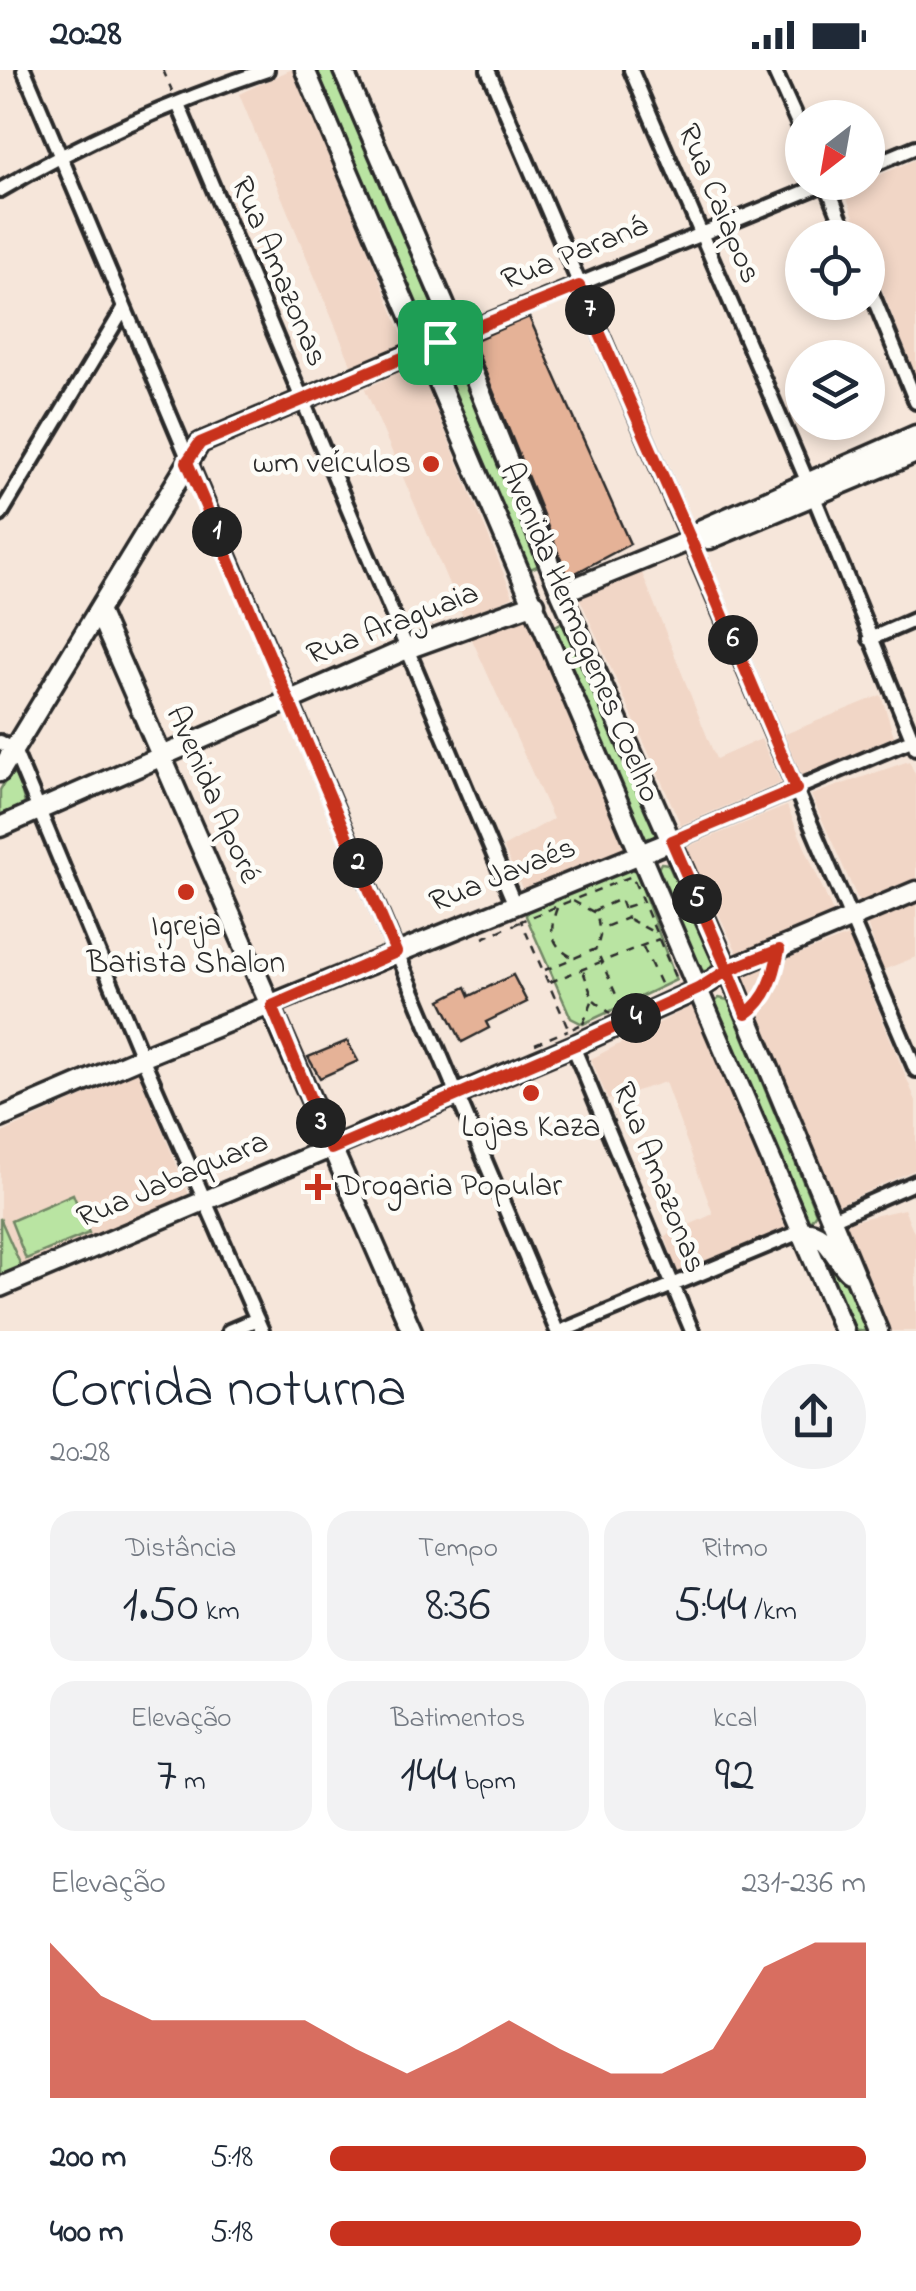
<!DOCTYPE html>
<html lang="pt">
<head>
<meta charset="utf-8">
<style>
  :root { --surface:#fff; --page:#f2f2f3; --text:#1f2937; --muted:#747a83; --accent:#c8321e }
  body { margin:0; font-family:"Indie Flower",sans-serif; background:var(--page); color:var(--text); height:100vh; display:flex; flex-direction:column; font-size:38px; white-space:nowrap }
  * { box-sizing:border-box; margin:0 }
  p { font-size:32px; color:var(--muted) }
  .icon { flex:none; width:55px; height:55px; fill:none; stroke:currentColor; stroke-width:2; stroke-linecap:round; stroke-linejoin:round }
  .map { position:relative; height:1261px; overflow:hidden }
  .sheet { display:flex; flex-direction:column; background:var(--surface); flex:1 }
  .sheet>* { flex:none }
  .needle { width:65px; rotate:211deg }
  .controls { position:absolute; left:785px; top:30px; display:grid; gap:20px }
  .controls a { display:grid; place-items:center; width:100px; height:100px; border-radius:50%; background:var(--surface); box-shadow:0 5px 15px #0003; font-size:50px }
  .pin { position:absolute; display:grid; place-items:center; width:85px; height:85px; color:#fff; margin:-42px; border-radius:20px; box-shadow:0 5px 15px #0006 }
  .km { position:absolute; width:50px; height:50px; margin:-25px; border-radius:50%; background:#222; color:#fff; font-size:28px; line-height:50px; text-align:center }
  .round { display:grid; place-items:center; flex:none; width:105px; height:105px; border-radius:52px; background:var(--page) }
  .overview { display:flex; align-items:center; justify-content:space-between; height:170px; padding:0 50px }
  h1 { font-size:55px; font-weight:600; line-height:75px }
  .metrics { display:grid; grid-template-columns:repeat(3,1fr); gap:15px; height:170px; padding:10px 50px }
  .metrics div { display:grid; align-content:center; border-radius:25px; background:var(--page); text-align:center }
  .metrics b { font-size:50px; font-weight:600 }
  .metrics small { font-size:28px; font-weight:400 }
  .metrics p { font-size:28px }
  .chart { height:280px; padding:20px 50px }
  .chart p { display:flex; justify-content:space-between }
  .chart svg { width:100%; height:180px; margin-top:10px; fill:var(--accent); opacity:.7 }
  ul { padding:0 50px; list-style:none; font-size:32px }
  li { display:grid; grid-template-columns:160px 120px 1fr; align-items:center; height:75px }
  li i { height:25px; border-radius:12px; background:var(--accent) }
  .status { display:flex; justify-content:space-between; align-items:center; height:70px; padding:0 50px; background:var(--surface); direction:ltr }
  .status svg { height:28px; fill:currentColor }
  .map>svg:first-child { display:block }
  .built { fill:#f1d6c6 }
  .green { fill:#b9e4a2; stroke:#728866; stroke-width:2.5 }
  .building { fill:#e5b297; stroke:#2b2b2b; stroke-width:2.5 }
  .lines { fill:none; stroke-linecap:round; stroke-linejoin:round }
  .lane-casing { stroke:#2b2b2b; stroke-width:14 }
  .street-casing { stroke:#2b2b2b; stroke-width:20 }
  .secondary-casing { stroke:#2b2b2b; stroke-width:25 }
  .path { stroke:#2b2b2b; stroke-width:2.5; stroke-dasharray:8 8; stroke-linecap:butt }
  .lane { stroke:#fdfcf7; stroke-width:6 }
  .street { stroke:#fdfcf7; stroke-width:12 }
  .secondary { stroke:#fdfcf7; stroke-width:18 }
  .route-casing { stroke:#fff; stroke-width:20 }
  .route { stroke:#c8321e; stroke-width:12 }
  .poi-dot { fill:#c8321e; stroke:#fdfcf7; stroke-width:4 }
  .labels { text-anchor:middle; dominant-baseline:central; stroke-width:9; stroke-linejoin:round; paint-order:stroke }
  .street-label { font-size:32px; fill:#2b2b2b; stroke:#fdfcf7 }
  .poi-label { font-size:32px; fill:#2b2b2b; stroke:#fdfcf7 }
</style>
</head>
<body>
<div class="status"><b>20:28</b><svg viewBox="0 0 49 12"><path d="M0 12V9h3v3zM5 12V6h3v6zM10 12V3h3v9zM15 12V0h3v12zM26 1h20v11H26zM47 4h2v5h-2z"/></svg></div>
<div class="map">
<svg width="916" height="1261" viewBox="0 0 916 1261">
  <rect width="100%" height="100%" fill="#f6e6da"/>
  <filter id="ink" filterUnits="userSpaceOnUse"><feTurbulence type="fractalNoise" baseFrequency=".01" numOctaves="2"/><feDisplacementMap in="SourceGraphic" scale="20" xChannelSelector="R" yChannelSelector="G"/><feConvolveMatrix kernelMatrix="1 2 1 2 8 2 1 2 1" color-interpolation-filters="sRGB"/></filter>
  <g filter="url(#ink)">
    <path class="built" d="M290,0H296L406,275L353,299L239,24Z
      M916,89V308L868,183V168L862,167L844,121Z
      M417,293L513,526L464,549L365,319Z
      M642,503L716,689L761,669L781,713L681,755L579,527Z
      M526,537L630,779L523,820L503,777L553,749L470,565Z
      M881,625L894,666L801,707L783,665Z
      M909,691L916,706V809L860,834L811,725Z
      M787,736L835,847L738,884L686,777Z
      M916,834V887L883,900L867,854Z
      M848,866L916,1031V1099L836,1136L743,905Z
      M693,935L786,1159L678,1205L665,1166L713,1144L665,1012L608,1030L591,989Z
      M138,1001L189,1125L20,1196L0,1149V1064Z
      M904,1139L916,1167V1261H887L843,1153Z"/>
    <path class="green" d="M317,0H334L442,259L441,264L428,265Z
      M451,287L456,290L542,494L528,500L441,296L442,291Z
      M569,549L656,761L653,771L642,770L551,558Z
      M10,703L18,707L25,734L21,741L0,750V720Z
      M661,793L668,794L713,893L709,902L700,900L656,802Z
      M628,798L636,801L676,910L583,954L571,948L526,846L528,839Z
      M719,928L728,930L816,1143L811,1150H805L712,936Z
      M73,1124L89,1163L26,1189L11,1151Z
      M0,1148L22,1198L0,1208Z
      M819,1169L839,1205L853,1213L872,1261H849L811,1171Z"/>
    <path class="building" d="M529,247L630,474L568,507L473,271Z
      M513,905L527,932L486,952L489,958L462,972L441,930L466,917L470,926Z
      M347,971L358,991L320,1008L308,987Z"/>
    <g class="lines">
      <defs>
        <path id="lane" d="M747,943C768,928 774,906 779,881"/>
        <path id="street" d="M24,0L557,1261
          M488,0L916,1000
          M631,0L814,427L916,678
          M774,0L802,62
          M178,34L514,833
          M868,97L916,77
          M826,112L848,168
          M0,120C84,71 175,31 267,0
          M868,214L916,332
          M457,264L829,112
          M0,445L123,240
          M870,569L916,549
          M0,672L14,680L142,987L262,1261
          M672,771L916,668
          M573,976L692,1261
          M832,1149L916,1112
          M229,1261L257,1249
          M562,1261L800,1162"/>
        <path id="secondary" d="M305,0L844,1261
          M343,0L457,264L561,523L728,900L878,1261
          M691,470L702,459L916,365
          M561,523L691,470L710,469L916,383
          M99,543L412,1261
          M0,702L200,373L457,264
          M0,757L407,579L535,533
          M0,1048L142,987L672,771
          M800,1162C825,1157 833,1187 849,1202
          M0,1217L577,974L699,919L728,900L916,821"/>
      </defs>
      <use href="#lane" class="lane-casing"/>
      <use href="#street" class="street-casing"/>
      <use href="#secondary" class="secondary-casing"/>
      <path class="path" d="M163,0L173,23
        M573,831L597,844L600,866L597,878
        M625,837L641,832
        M557,838C548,861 551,877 574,888
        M593,841L620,829L627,848L600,859
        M629,849L657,864
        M483,868L520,852
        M643,877L663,920
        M545,900L596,879L621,936
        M550,912L659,869
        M594,930L610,943
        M583,954L593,929L583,901
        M580,955L569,960L521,851L632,806L678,914
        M535,974L568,960"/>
      <use href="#lane" class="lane"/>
      <use href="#street" class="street"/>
      <use href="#secondary" class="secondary"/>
    </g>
  </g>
  <g class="lines" filter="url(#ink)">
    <defs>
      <path id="route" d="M440,272L200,373L187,392L396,882L272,936L331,1079L577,974L698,919L728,900L746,944C768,928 774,906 779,880L728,900L672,771L796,719L693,475L579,216L440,272"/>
    </defs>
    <use href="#route" class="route-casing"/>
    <use href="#route" class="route"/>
  </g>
  <g class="poi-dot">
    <circle cx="431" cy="394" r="10"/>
    <circle cx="186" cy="822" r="10"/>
    <circle cx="531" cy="1023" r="10"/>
    <path d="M313 1102h10v10h10v10h-10v10h-10v-10h-10v-10h10z"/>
  </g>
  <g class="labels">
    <g class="street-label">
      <text transform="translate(718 134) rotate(67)">Rua Caiapos</text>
      <text transform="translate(575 184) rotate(-22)">Rua Paraná</text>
      <text transform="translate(278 202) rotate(67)">Rua Amazonas</text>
      <text transform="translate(393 555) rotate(-21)">Rua Araguaia</text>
      <text transform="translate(579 563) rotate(67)">Avenida Hermogenes Coelho</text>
      <text transform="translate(212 725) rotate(66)">Avenida Aporé</text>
      <text transform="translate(503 806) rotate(-22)">Rua Javaés</text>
      <text transform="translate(658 1108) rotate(68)">Rua Amazonas</text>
      <text transform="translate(173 1111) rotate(-23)">Rua Jabaquara</text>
    </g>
    <g class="poi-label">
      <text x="411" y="394" text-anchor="end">wm veículos</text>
      <text x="186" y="857">Igreja<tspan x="186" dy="37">Batista Shalon</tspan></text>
      <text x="531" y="1058">Lojas Kaza</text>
      <text x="338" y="1117" text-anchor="start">Drogaria Popular</text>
    </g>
  </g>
</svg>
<div class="controls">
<a><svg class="needle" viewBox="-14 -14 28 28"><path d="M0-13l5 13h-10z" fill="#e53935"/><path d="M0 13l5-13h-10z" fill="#747a83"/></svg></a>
<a><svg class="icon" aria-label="locate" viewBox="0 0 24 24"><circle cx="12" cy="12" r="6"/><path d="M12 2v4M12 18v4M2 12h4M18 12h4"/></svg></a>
<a><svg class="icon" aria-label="layers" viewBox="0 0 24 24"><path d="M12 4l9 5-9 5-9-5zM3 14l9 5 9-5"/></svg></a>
</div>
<div class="pin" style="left:440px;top:272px;background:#1e9e55"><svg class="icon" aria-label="arrive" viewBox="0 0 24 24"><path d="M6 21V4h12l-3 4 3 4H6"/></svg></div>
<b class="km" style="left:217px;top:462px">1</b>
<b class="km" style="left:358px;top:793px">2</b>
<b class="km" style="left:321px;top:1053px">3</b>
<b class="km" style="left:636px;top:948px">4</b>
<b class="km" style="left:697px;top:829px">5</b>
<b class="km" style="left:733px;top:570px">6</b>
<b class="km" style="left:590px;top:240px">7</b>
</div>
<section class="sheet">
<div class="overview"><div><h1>Corrida noturna</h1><p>20:28</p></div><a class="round"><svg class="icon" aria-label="share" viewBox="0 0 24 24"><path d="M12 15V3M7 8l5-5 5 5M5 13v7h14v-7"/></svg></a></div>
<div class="metrics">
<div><p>Distância</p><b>1.50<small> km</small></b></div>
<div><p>Tempo</p><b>8:36</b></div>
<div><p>Ritmo</p><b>5:44<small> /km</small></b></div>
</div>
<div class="metrics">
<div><p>Elevação</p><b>7<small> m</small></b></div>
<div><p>Batimentos</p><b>144<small> bpm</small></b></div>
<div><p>kcal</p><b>92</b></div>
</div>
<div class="chart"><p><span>Elevação</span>231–236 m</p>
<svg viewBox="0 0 160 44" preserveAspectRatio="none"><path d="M0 44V6L10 19L20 25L30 25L40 25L50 25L60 32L70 38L80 32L90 25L100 32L110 38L120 38L130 32L140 12L150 6L160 6V44z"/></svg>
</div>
<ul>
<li><b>200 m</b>5:18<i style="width:100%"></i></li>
<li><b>400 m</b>5:18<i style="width:99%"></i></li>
</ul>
</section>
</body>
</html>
